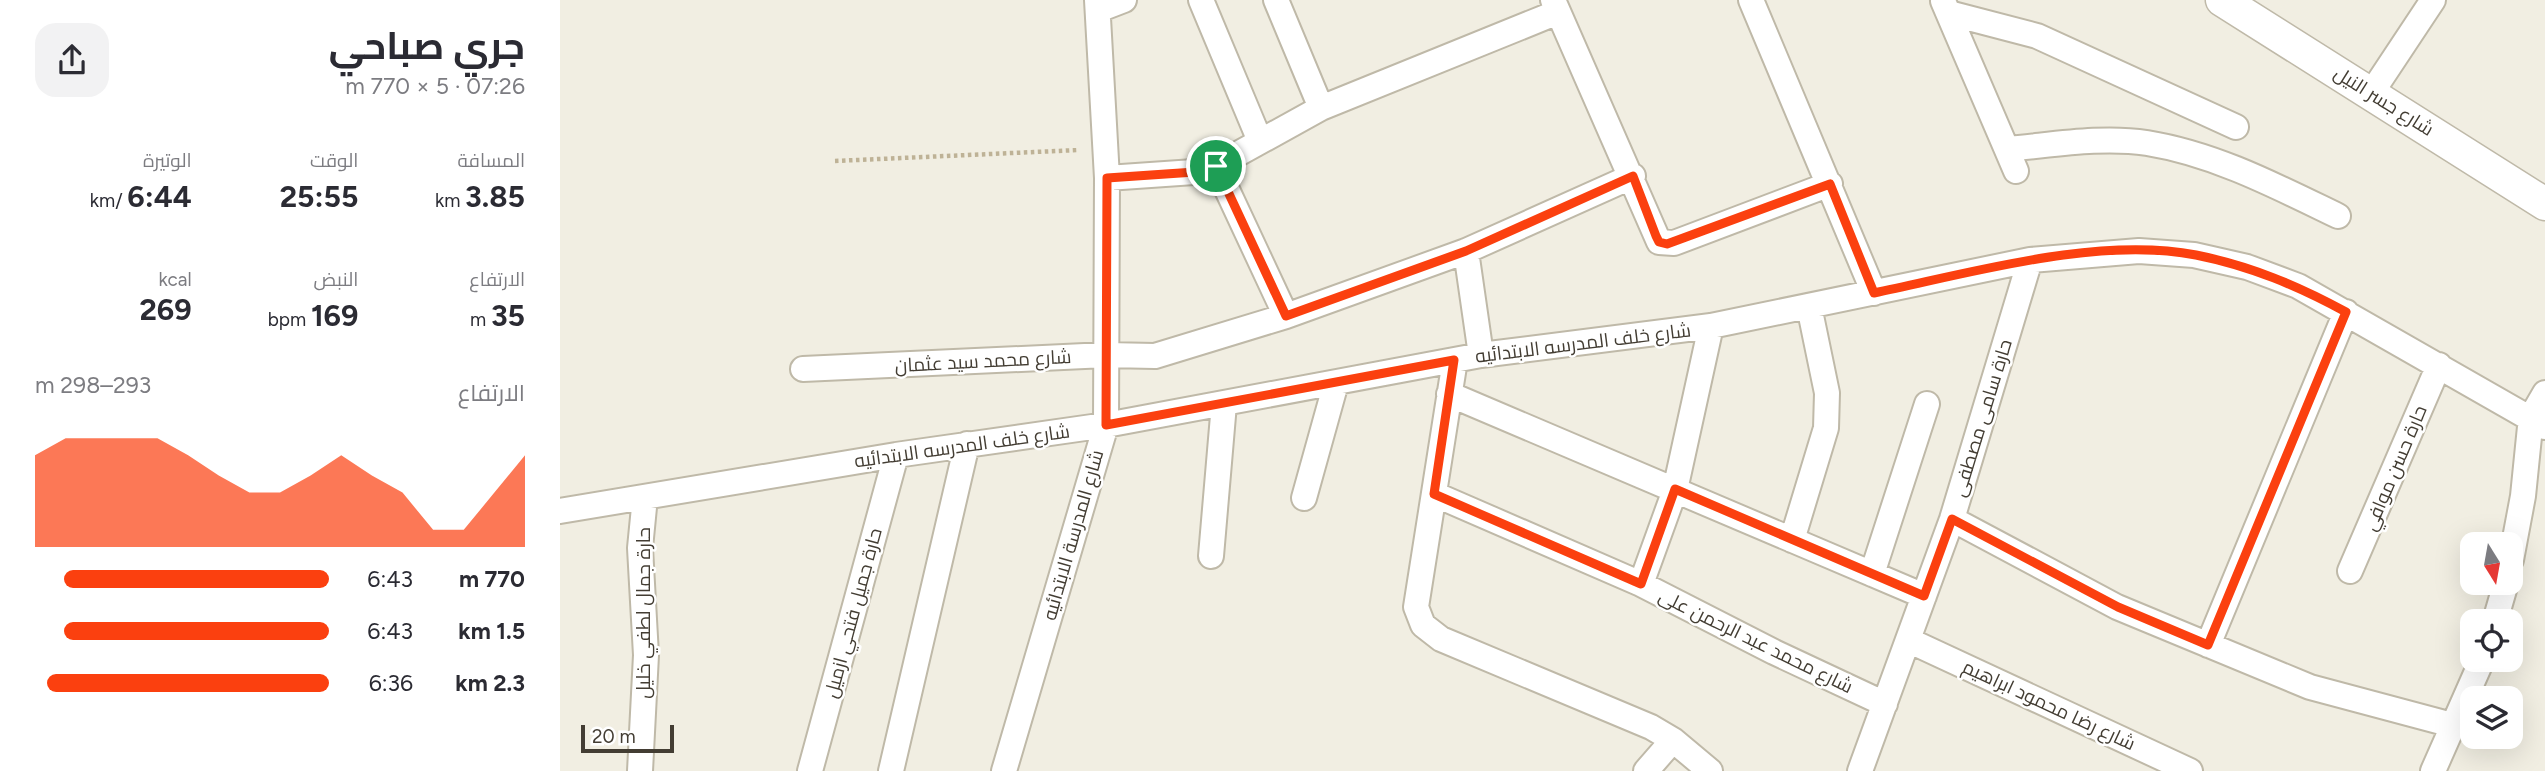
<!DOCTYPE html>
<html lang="ar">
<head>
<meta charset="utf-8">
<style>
  :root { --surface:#fff; --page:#f2f2f3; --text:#2b2b33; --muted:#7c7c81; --accent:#fb400f }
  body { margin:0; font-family:Figtree,Cairo,sans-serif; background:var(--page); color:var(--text); direction:rtl; height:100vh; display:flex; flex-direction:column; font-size:26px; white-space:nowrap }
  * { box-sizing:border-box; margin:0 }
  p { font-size:23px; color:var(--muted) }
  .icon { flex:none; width:38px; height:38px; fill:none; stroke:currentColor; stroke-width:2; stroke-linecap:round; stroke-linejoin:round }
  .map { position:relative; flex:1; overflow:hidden; direction:ltr }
  .sheet { display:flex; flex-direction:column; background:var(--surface); width:560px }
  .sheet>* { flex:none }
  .needle { width:46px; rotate:169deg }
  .fabs { position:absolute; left:1900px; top:532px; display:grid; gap:14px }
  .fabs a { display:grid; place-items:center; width:63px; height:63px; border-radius:14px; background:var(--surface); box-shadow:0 7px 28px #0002; font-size:35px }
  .scale { position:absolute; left:21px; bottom:18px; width:93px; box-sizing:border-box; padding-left:7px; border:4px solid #433d33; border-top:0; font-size:19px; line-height:24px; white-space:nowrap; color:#433d33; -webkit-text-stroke:5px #fff; paint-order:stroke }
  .pin { position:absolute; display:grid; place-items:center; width:60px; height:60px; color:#fff; margin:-30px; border:4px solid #fff; border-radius:50%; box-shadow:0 2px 7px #0007 }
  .round { display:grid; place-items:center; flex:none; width:74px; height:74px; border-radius:21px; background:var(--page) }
  .summary { display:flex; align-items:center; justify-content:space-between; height:119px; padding:0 35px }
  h1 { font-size:38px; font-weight:700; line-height:52px }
  .figures { display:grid; grid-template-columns:repeat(3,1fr); gap:10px; height:119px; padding:7px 35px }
  .figures div { display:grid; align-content:center }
  .figures b { font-size:30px; font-weight:700 }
  .figures small { font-size:19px; font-weight:400 }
  .figures p { font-size:19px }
  .chart { height:196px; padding:14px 35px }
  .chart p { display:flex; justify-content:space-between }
  .chart svg { width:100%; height:126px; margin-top:7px; fill:var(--accent); opacity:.7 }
  ul { padding:0 35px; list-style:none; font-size:23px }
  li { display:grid; grid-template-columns:112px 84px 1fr; align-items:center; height:52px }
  li i { height:18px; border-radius:9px; background:var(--accent) }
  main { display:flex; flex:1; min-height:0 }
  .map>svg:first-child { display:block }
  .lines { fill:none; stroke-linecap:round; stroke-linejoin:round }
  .minor-casing { stroke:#bfb9a8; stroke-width:28 }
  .tertiary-casing { stroke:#bfb9a8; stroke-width:35 }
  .path { stroke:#beb296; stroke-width:4.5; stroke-dasharray:3.5 3.5; stroke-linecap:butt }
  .minor { stroke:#fff; stroke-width:24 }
  .tertiary { stroke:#fff; stroke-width:32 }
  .route-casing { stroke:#fff; stroke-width:14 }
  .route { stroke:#fb400f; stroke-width:9 }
  .labels { text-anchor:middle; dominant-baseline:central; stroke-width:5; stroke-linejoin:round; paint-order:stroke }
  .street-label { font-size:19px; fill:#433d33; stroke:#fff }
</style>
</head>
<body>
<main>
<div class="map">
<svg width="1985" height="771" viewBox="0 0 1985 771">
  <rect width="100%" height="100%" fill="#f1eee2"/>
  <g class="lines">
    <defs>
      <path id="minor" d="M641,0L700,141
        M716,0L761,108
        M993,0L1099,242L1114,243L1270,184
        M1191,0L1314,293
        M1383,1L1456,171
        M538,10L564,0
        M1389,13L1477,36L1676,127
        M1812,92L1873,0
        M1447,149C1493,145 1541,136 1587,143C1655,154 1716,186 1778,216
        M656,166L726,316
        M547,178L634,172L656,166L761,108L998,12
        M906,251L921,355
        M895,360L856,607L863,625L881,639L1091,727L1113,740L1150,771
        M243,369L546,355L595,356L726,316L906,251L1073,176
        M889,394L1364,596
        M874,494L1081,584L1214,652L1325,704
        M744,498L776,383
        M0,511L336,455L546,425L921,355L1151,326L1470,260L1579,251L1634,255L1687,267L1738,286L1985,427
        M1392,519L1557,607L1750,687L1896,726
        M1232,540L1266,428L1267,393L1249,306
        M651,556L664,404
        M1951,560L1963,496L1971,417L1985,393
        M1790,571L1879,365
        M1312,574L1367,404
        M1081,584L1115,490L1151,326
        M1935,621L1946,583
        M1348,640L1630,771
        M1648,645L1786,312
        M80,771L86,655L80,548L85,497
        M250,771L336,455
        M331,771L407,444
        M444,771L546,425L547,178L537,0
        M1086,771L1113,740
        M1300,771L1392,519L1470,260
        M1873,771L1922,660"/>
      <path id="tertiary" d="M1662,0L1985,204"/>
    </defs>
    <use href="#minor" class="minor-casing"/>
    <use href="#tertiary" class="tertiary-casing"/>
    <path class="path" d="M275,161L519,150"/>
    <use href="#minor" class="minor"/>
    <use href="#tertiary" class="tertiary"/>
  </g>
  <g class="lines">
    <defs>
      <path id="route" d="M656,166L726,316L906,251L1073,176L1096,236L1099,242L1107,244L1270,184L1314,293C1411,273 1537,236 1636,255C1691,266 1738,286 1786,312L1648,645L1558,607L1392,519L1364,596L1115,489L1081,584L874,494L894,360L546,425L547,178L635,172Z"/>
    </defs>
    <use href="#route" class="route-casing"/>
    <use href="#route" class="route"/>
  </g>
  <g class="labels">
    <g class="street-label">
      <text transform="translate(1824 101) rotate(32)">شارع جسر النيل</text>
      <text transform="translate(1023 343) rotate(-7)">شارع خلف المدرسه الابتدائيه</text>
      <text transform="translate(423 361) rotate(-3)">شارع محمد سيد عثمان</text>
      <text transform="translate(1422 418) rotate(-73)">حارة سامى مصطفى</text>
      <text transform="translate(402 446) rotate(-8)">شارع خلف المدرسه الابتدائيه</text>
      <text transform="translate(1835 468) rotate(-67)">حارة حسن موافي</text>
      <text transform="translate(513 535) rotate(-74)">شارع المدرسة الابتدائيه</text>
      <text transform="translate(83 613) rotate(-90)">حارة جمال لطفي خليل</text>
      <text transform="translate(293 613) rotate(-75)">حارة جميل فتحي ازميل</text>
      <text transform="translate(1196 641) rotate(26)">شارع محمد عبد الرحمن على</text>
      <text transform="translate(1489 705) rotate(25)">شارع رضا محمود ابراهيم</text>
    </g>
  </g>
</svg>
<div class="fabs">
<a><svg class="needle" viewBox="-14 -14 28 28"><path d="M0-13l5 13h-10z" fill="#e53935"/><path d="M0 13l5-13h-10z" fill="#7c7c81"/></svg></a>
<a><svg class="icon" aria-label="locate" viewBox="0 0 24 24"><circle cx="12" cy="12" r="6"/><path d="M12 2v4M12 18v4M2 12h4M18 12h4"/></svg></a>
<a><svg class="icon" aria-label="layers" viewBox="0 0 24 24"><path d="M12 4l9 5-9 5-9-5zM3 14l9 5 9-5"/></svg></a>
</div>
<div class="scale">20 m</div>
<div class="pin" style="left:656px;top:166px;background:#1e9e55"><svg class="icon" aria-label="arrive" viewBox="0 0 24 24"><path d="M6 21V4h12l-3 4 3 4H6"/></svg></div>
</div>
<section class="sheet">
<div class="summary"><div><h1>جري صباحي</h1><p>07:26 · 5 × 770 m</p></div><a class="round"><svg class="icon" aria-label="share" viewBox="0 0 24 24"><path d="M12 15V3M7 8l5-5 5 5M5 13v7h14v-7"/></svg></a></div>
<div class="figures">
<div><p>المسافة</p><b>3.85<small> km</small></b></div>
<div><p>الوقت</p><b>25:55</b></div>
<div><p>الوتيرة</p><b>6:44<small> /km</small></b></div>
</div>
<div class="figures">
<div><p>الارتفاع</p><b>35<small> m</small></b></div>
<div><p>النبض</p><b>169<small> bpm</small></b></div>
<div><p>kcal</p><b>269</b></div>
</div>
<div class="chart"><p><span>الارتفاع</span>293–298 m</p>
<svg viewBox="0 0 160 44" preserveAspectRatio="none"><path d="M0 44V12L10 6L20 6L30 6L40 6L50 12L60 19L70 25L80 25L90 19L100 12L110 19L120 25L130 38L140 38L150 25L160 12V44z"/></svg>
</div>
<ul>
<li><b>770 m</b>6:43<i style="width:90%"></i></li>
<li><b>1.5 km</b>6:43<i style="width:90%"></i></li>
<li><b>2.3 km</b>6:36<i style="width:96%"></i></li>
</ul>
</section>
</main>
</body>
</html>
